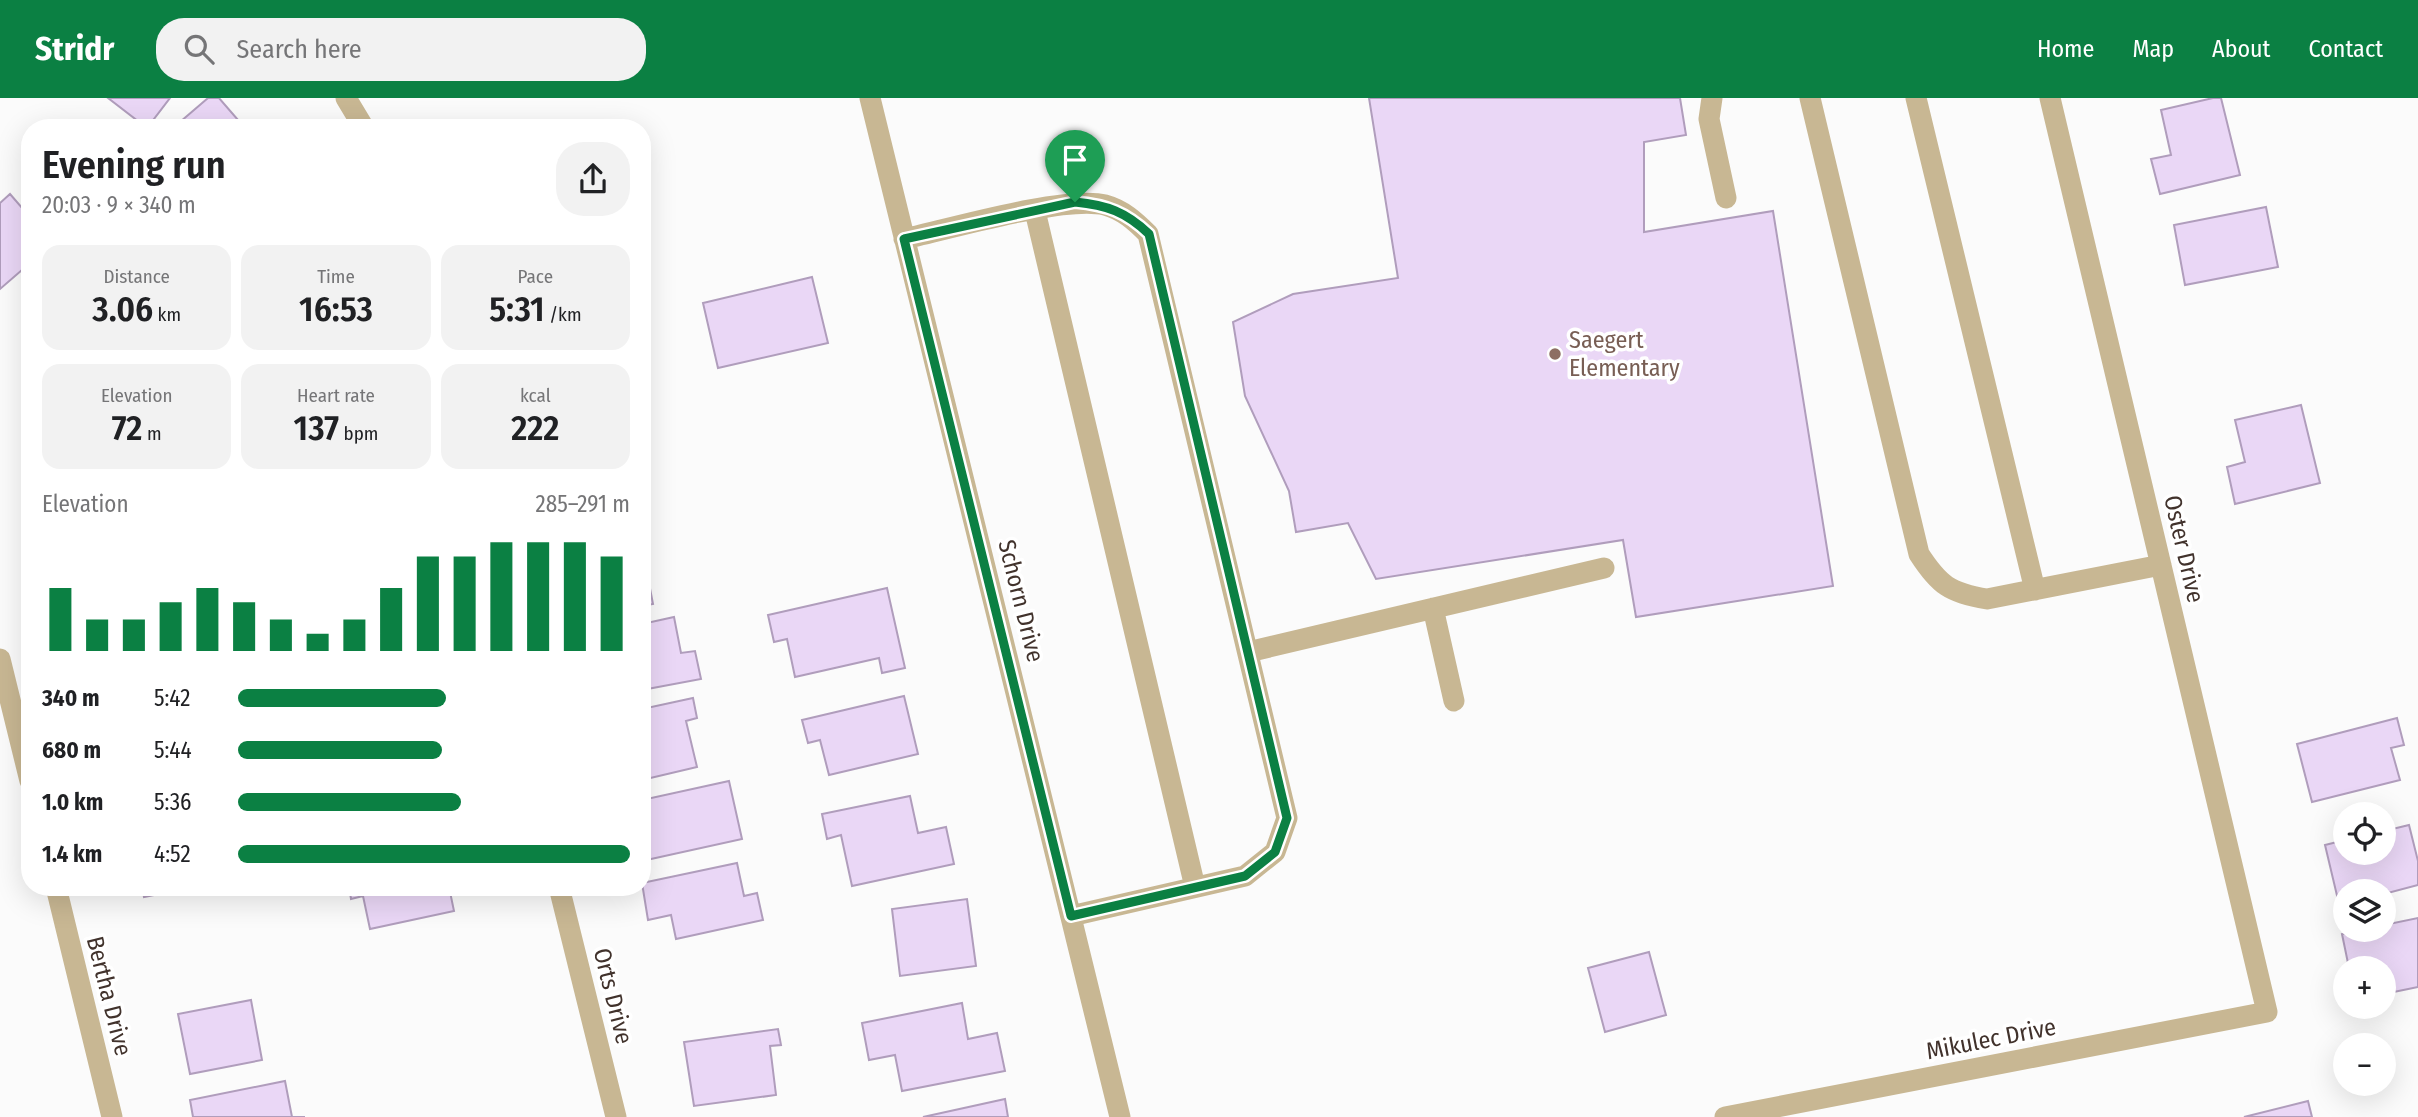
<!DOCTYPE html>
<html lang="en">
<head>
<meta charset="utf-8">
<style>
  :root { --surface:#fff; --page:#f2f2f2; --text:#202124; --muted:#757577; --accent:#0b8043 }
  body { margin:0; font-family:"Fira Sans Condensed",sans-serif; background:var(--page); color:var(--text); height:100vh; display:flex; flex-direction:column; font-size:26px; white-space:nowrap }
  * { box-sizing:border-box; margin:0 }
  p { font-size:23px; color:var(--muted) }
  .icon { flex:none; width:38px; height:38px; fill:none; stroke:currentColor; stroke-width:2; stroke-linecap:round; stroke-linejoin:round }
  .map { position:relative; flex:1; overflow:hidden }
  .sheet { position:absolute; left:21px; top:21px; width:630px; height:777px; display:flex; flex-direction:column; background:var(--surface); border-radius:28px; box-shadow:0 7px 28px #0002 }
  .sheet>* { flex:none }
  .tools { position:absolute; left:2333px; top:704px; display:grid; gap:14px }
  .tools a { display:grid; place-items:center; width:63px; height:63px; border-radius:50%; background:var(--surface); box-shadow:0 7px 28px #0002; font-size:35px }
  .pin { position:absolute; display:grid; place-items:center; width:60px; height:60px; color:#fff; margin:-72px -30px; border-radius:50% 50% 50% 0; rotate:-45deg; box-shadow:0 0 7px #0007 }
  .pin .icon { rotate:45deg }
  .round { display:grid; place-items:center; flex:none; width:74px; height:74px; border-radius:28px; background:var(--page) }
  .head { display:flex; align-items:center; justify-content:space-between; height:119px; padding:0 21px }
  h1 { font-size:38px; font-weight:600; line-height:52px }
  .figures { display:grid; grid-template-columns:repeat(3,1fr); gap:10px; height:119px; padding:7px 21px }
  .figures div { display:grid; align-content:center; border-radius:18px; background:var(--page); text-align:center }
  .figures b { font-size:35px; font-weight:600 }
  .figures small { font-size:19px; font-weight:400 }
  .figures p { font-size:19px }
  .chart { height:196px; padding:14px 21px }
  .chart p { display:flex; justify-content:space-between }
  .chart svg { width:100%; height:126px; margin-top:7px; stroke:var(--accent); stroke-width:6 }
  ul { padding:0 21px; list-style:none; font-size:23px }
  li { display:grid; grid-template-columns:112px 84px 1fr; align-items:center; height:52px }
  li i { height:18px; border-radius:9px; background:var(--accent) }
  header { display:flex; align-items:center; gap:42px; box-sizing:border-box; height:98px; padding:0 35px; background:var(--accent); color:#fff }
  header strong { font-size:33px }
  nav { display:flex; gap:38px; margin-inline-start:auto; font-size:24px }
  .search { width:490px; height:63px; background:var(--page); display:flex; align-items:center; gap:18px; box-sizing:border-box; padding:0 24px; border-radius:28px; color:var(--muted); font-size:26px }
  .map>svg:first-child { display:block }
  .building { fill:#ead7f6; stroke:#b09dbc; stroke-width:2 }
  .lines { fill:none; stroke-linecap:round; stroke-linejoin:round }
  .minor { stroke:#c8b793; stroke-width:21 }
  .route-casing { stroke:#fff; stroke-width:14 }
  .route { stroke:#0b8043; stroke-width:9 }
  .education-dot { fill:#8d6e63; stroke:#fff; stroke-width:2.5 }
  .labels { text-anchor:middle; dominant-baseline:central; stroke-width:7; stroke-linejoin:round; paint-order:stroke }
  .education-label { font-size:24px; fill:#785e54; stroke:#fff; text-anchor:start }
  .street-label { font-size:24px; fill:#41322c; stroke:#fff }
</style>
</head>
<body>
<header>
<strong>Stridr</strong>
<div class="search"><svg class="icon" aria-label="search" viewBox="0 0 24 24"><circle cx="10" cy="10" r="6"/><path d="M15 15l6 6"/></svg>Search here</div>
<nav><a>Home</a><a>Map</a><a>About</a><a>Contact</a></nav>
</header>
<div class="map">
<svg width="2418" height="1019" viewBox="0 0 2418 1019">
  <rect width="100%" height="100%" fill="#fbfbfb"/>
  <path class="building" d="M108,0H170L147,30Z
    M208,0H219L245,30H173Z
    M1369,0H1680L1686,37L1644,44V134L1773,113L1833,488L1636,519L1623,442L1376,481L1348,425L1296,434L1289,393L1245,298L1233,224L1293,196L1398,180Z
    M2213,0H2221L2240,77L2160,96L2151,61L2171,57L2161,12Z
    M10,96L30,119V165L0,191V105Z
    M2266,109L2278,169L2185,187L2174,127Z
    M812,179L828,245L718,270L703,205Z
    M2301,307L2320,385L2235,406L2227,369L2245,364L2235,322Z
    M642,449L653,506L642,508Z
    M887,490L905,570L882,575L879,560L795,579L787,541L774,544L768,517Z
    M674,519L681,555L695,553L701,581L642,592V526Z
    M904,598L918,656L829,677L820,642L808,645L802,622Z
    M693,600L697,620L686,623L697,669L642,682V611Z
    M2397,620L2404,647L2391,650L2400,682L2312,704L2297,646Z
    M729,683L742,741L642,763V702Z
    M910,698L918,735L946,729L954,766L852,788L841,737L827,741L822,716Z
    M2409,727L2418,763V787L2384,796V793H2345V804L2339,806L2325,747L2345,742V754H2384V733Z
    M737,765L744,798L757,795L763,822L676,841L671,817L648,822L642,785Z
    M142,789H193L144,799Z
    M349,789H449L454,813L370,831L363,798L351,801Z
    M967,801L976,868L900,878L892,811Z
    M2418,820V889L2384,896V870H2349L2342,836L2384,831V827Z
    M1649,854L1666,917L1605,934L1588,870Z
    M251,902L262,962L190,976L178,916Z
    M962,905L968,941L997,935L1005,973L902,993L895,957L869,962L862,925Z
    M778,931L781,947L770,948L776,997L694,1008L684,944Z
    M285,983L292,1019H305H193L190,1002Z
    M1005,1001L1008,1019H923Z
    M2308,1003L2312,1019H2244Z"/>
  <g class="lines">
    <path class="minor" d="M346,0L364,30
      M870,0L1120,1019
      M1712,0L1709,21L1726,100
      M1810,0L1919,456C1939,487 1950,495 1987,501L2161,467
      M1916,0L2035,492
      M1035,113L1195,789
      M904,141C949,131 1066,97 1105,107C1123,112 1135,123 1148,136L1287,720L1275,754L1245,778L1071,818
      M1433,510L1454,603
      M1248,554L1604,470
      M0,561L30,683
      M56,789L112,1019
      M559,789L616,1019
      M1725,1019L2267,914L2050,0"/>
  </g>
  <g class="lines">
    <defs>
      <path id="route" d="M1075,104C1107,107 1126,114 1149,136L1287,720L1275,754L1245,778L1071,818L904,141Z"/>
    </defs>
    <use href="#route" class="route-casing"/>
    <use href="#route" class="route"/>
  </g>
  <circle class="education-dot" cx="1555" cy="256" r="7"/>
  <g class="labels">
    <g class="education-label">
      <text x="1569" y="242">Saegert<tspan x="1569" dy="28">Elementary</tspan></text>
    </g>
    <g class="street-label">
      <text transform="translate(2184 451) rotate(77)">Oster Drive</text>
      <text transform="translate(1021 503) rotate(76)">Schorn Drive</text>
      <text transform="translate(109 898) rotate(76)">Bertha Drive</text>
      <text transform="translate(613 898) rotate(76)">Orts Drive</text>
      <text transform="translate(1991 941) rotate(-11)">Mikulec Drive</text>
    </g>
  </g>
</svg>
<div class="tools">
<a><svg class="icon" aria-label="locate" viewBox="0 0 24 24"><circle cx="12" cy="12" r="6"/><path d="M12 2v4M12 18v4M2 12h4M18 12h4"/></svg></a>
<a><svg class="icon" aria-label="layers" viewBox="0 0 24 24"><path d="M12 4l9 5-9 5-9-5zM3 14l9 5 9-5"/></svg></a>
<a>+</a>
<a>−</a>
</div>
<div class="pin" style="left:1075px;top:104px;background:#1e9e55"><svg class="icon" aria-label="arrive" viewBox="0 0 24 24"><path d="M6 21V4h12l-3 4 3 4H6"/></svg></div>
<section class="sheet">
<div class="head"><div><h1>Evening run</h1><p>20:03 · 9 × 340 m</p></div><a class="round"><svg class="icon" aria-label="share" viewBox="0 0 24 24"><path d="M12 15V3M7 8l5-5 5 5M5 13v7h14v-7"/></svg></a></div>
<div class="figures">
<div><p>Distance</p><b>3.06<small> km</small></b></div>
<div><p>Time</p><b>16:53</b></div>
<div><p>Pace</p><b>5:31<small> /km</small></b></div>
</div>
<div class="figures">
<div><p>Elevation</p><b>72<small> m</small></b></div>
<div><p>Heart rate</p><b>137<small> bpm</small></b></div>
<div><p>kcal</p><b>222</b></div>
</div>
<div class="chart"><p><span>Elevation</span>285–291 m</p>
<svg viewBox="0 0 160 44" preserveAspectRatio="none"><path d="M5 44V22M15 44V33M25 44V33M35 44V27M45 44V22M55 44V27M65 44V33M75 44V38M85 44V33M95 44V22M105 44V11M115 44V11M125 44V6M135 44V6M145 44V6M155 44V11"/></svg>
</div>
<ul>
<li><b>340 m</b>5:42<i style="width:53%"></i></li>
<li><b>680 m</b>5:44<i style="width:52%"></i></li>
<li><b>1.0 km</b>5:36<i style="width:57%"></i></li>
<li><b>1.4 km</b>4:52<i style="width:100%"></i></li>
</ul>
</section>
</div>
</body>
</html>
